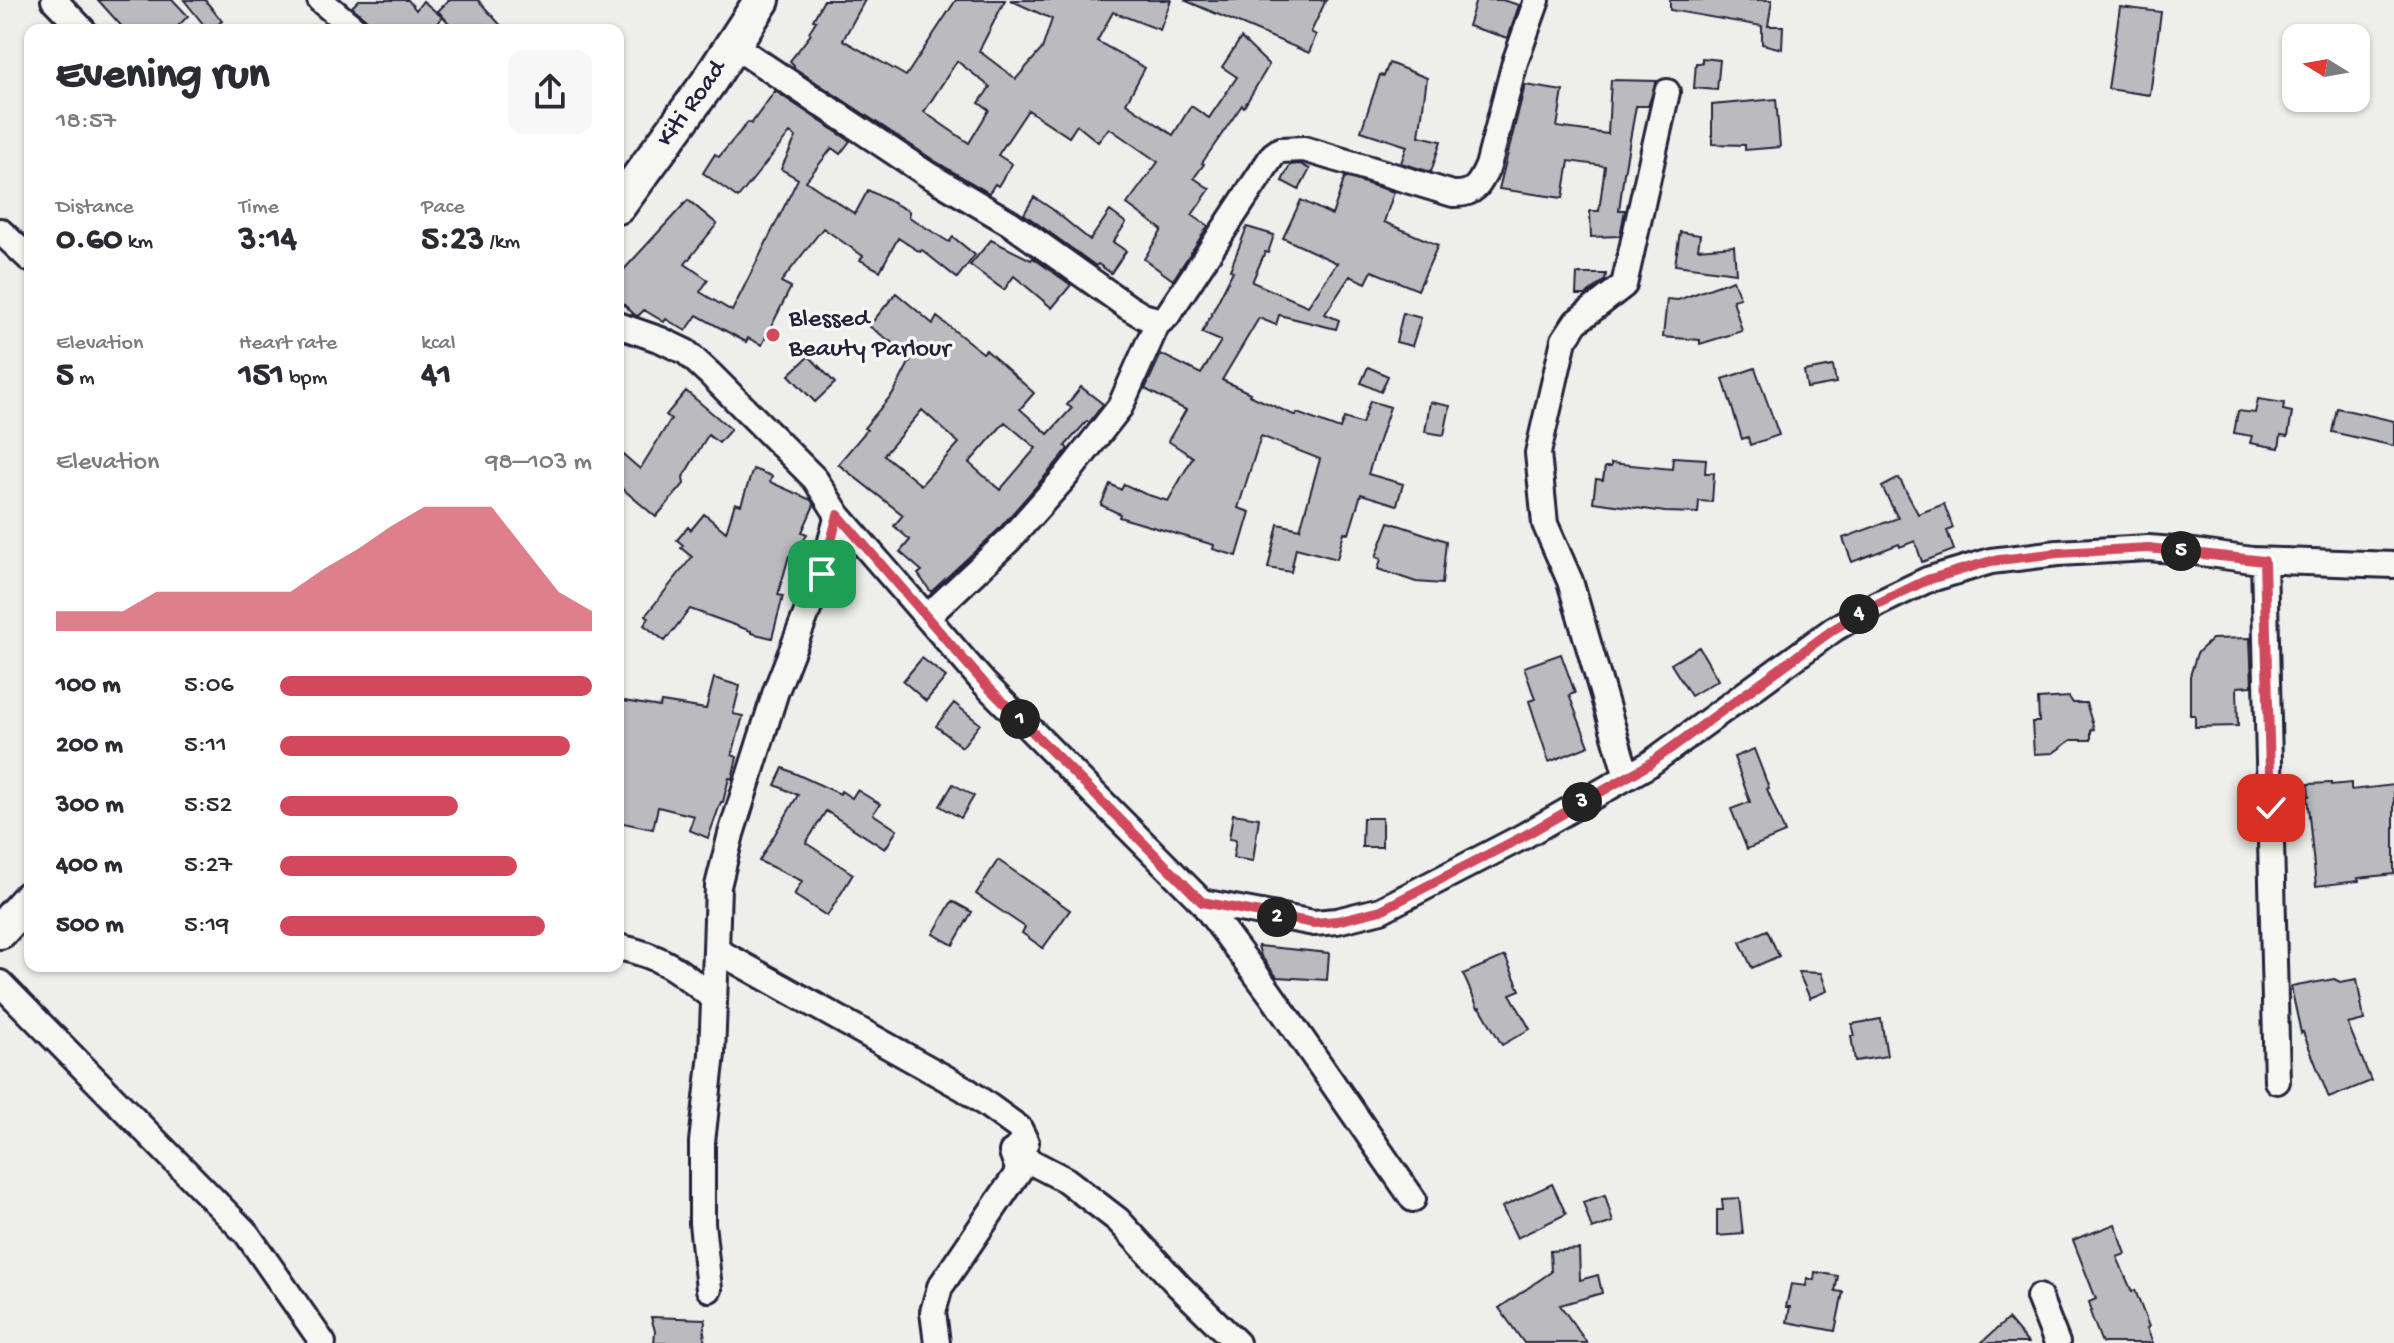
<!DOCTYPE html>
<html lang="en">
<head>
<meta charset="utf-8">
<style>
  :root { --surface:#fff; --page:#f7f7f7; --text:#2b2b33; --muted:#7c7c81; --accent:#d1495b }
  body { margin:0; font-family:"Gochi Hand",sans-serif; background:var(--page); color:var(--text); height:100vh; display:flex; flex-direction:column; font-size:30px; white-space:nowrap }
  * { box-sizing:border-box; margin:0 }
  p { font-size:26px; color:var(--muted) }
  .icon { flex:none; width:44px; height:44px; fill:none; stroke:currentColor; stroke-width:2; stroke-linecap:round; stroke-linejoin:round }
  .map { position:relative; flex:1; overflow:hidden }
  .sheet { position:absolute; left:24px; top:24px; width:600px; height:948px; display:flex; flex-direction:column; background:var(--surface); border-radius:16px; box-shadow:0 2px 6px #0004 }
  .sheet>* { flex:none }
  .needle { width:52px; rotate:281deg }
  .tools { position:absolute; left:2282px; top:24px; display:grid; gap:16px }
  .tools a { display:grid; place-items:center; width:88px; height:88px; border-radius:16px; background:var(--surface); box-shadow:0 2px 6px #0004; font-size:40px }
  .pin { position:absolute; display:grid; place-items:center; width:68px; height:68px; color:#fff; margin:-34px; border-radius:16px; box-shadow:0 4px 12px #0006 }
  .km { position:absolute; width:40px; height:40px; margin:-20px; border-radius:50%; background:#222; color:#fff; font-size:22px; line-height:40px; text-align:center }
  .round { display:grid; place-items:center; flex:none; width:84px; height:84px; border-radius:16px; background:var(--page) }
  .head { display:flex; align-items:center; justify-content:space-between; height:136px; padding:0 32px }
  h1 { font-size:44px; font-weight:700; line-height:60px }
  .figures { display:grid; grid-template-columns:repeat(3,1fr); gap:12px; height:136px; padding:8px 32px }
  .figures div { display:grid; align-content:center }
  .figures b { font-size:34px; font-weight:700 }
  .figures small { font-size:22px; font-weight:400 }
  .figures p { font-size:22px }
  .chart { height:224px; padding:16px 32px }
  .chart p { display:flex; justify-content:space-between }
  .chart svg { width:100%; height:144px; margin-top:8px; fill:var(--accent); opacity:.7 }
  ul { padding:0 32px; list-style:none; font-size:26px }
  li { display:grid; grid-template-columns:128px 96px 1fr; align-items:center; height:60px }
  li i { height:20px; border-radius:10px; background:var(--accent) }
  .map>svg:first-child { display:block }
  .building { fill:#bbbbbf; stroke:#22223b; stroke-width:2; fill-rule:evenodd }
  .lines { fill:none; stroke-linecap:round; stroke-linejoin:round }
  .street-casing { stroke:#22223b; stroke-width:30 }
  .secondary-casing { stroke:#22223b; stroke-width:40 }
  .street { stroke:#f6f6f2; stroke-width:24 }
  .secondary { stroke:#f6f6f2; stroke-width:34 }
  .route-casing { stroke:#fff; stroke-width:16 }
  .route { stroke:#d1495b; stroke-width:10 }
  .poi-dot { fill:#d1495b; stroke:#f6f6f2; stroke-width:3 }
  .labels { text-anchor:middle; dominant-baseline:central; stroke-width:7; stroke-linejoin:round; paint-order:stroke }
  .street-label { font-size:26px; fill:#22223b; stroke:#f6f6f2 }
  .poi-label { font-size:26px; fill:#22223b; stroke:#f6f6f2; text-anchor:start }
</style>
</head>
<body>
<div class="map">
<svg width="2394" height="1343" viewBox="0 0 2394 1343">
  <rect width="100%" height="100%" fill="#eeeeeb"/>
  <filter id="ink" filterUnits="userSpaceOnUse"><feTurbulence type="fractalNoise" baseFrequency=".0125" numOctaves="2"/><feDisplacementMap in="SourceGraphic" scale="16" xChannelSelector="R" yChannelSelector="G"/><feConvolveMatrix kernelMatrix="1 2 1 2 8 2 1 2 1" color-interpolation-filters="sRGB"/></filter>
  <g filter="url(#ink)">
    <path class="building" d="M98,0H173L188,16L174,30H125Z
      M184,0H205L222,21L211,30H208Z
      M359,0H408L416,10L423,1L442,17L434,30H371L366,19L352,7Z
      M449,0H478L505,30H455L438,11Z
      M824,0H865L843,40L906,76L956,0H1005L979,51L1016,79L1042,49L1052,19L1010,0H1171L1160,30L1113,12L1097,41L1145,68L1126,103L1173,135L1191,106L1209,118L1237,77L1222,67L1241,38L1269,65L1244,107L1242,105L1202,163L1204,164L1194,178L1210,189L1192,215L1208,226L1173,280L1144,259L1162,230L1127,204L1158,162L1109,128L1098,142L1077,125L1069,137L1028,110L998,155L1012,164L998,186L995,184L989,193L935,161L793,67L794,65L790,61L811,34L809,32L816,21L813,20ZM957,61L990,87L979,103L989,110L969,143L924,112Z
      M1184,0H1326L1311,32L1316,35L1309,53Z
      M1476,0H1502L1519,5L1508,38L1468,26Z
      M1670,0H1772L1768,26H1783L1782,49L1762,44V26L1670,10Z
      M2120,7L2161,12L2150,95L2108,89Z
      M1702,58L1720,60L1717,90L1694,88L1696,63H1702Z
      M1389,63L1427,78L1419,136L1441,141L1431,172L1401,163L1407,146L1361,131L1380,75L1384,76Z
      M1611,80L1657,81L1648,106H1636L1624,173L1619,210H1625L1620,236L1591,237L1590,211H1599L1605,166L1569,161L1563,198L1499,189L1525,85L1563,91L1557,127L1608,134Z
      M775,91L850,141L840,154L832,148L806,181L855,214L868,190L909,211V217L949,242L953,237L975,255L957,278L922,250L920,252L898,238L880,271L860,260L863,256L823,228L781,282L791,287L762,345L748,338L746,342L697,315L686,331L666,319L664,322L644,310L638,316L635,315L618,299V276L688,200L717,224L685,264L708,280L700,292L732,311L798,179L781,169L796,137L790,133L738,198L703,173L715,154L719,157L748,122L751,124Z
      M1776,99L1780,147L1745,150V145L1712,144V105Z
      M1300,164L1310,169L1299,190L1282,181L1290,165Z
      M1345,177L1394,192L1384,222L1438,245L1418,290L1372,271L1366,283L1350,276L1325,314L1339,320L1336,329L1279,315L1276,325L1259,318L1222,380L1250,393L1249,395L1296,416L1297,413L1340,429L1344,418L1362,424L1370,401L1390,407L1368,474L1403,484L1397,505L1361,494L1349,534L1344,532L1337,559L1296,548L1291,572L1268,568L1278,524L1300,529L1320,459L1261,436L1238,508L1250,512L1237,556L1213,549L1214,545L1119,517L1120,514L1101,505L1110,484L1121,490L1124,484L1145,494L1168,501L1193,457L1168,441L1186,410L1145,389L1161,354L1201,374L1221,341L1202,333L1233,271L1230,270L1247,227L1274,235L1268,253L1265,252L1252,282L1308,306L1337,263L1283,238L1301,200L1332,215Z
      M1034,197L1052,209L1090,240L1110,211L1126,223L1113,242L1126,251L1111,273L1098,264L1096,266L1024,214Z
      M1680,232L1700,235L1698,249L1734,246L1736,273L1675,265Z
      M991,240L1031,260L1033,258L1071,285L1052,308L1014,276L1004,290L970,265Z
      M1577,274H1606L1605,280L1586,295H1576Z
      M1733,280L1740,298L1733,300L1742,331L1700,344V340L1663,337L1667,299L1678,300Z
      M896,293L933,324L937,317L983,353L986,350L1034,393L1020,409L1048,434L1072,408L1067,405L1081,387L1103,404L1089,423L1087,421L1065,446L1068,449L1053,467L998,530L931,592L918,574L922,571L900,552L910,540L894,526L903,515L838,464L867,430L864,428L894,392L912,357L869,326ZM922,410L959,443L921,485L884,455ZM1005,422L1036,448L1000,490L969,463Z
      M1403,313L1421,318L1412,346L1396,342Z
      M809,356L835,383L815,402L789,375Z
      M1833,366L1836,383L1807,388L1804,371Z
      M1368,367L1388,376L1381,392L1361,383Z
      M1755,368L1779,435L1750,445L1748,437L1742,439L1723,379Z
      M686,391L731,429L719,443L708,435L683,477L684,484L656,517L618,485V450L640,469L671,419L666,415Z
      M2258,399L2284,403L2283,410L2292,412L2288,436L2281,435L2279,448L2250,443L2252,436L2234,433L2238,411L2255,413Z
      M1430,402L1450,406L1444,435L1425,432Z
      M2337,408L2394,421V446L2332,432Z
      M1673,457L1706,459L1705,473H1714L1712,502L1699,501L1698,513L1665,512L1593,502L1596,479L1603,480L1605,467H1611V463L1672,469Z
      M753,469L772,476L770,482L811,500L814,505L802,532L807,534L795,559L789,556L778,595L783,596L772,638L751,633V631L690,609L665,641L644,625L649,618L646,615L692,557L681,548L683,545L677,540L688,527L691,530L704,514L726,532L735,503L741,505Z
      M1899,478L1918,514L1944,504L1953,528L1947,531L1954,550L1922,562L1915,541L1900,547L1899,544L1852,562L1843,538L1898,518L1882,487Z
      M1389,522L1446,541L1442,584L1416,582L1378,569L1381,559L1376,557Z
      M2250,638L2252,686L2237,687L2238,726L2195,727V715H2190V676L2197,653L2212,639Z
      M1699,647L1718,680L1691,696L1671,664Z
      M1561,654L1575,693L1569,695L1589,746L1549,762L1529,701L1535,699L1524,667Z
      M922,658L946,677L926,701L903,681Z
      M714,678L740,686L733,714L743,716L732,755L737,757L732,779L729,778L723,802H721L708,838L689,830L694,816L658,807L653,829L618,822V700L660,707L661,702L706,709Z
      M2069,697L2073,703H2086L2094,729L2091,730V740H2071L2053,753L2034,754L2032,722H2039L2038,699Z
      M954,703L980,724L962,747L936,726Z
      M1754,749L1769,788L1767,789L1785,833L1747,849L1731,809L1750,802L1734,757Z
      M783,768L840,794L841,791L852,798L857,790L880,804L873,814L897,830L885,849L826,811L806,843L853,874L827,916L794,895L802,881L759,861L798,795L775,785Z
      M2331,783V785L2351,783V790L2394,785V874L2358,878L2359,881L2316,886L2307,796H2309L2308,784Z
      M953,784L974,796L961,818L940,806Z
      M1233,814L1259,818L1253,861L1233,858L1236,840L1229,839Z
      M1363,818H1382V847H1362Z
      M998,860L1070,910L1043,948L1022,933L1025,927L976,894Z
      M952,901L972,912L953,945L933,934Z
      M1767,930L1779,956L1752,968L1740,942Z
      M1258,946L1329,953L1327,980L1277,977L1261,956Z
      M1505,956L1520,990L1510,994L1530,1029L1502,1045L1480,1007L1478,1008L1463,974Z
      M1798,972L1821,973L1827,991L1810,998Z
      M2334,979L2340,982L2357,979L2364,1020L2348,1024L2371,1081L2329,1098L2303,1032L2301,1033L2291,987Z
      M1881,1019L1887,1056L1855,1061L1851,1036H1855L1852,1024Z
      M1552,1184L1566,1214L1517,1238L1502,1207Z
      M1605,1195L1613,1222L1592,1229L1583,1202Z
      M1739,1198L1743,1234L1717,1236V1210H1723L1722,1199Z
      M2115,1224L2126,1254L2117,1257L2132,1292L2135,1290L2149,1327L2147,1328L2153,1343H2102L2090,1312L2092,1311L2089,1302L2096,1299L2073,1240Z
      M1579,1249L1580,1280L1598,1275L1602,1293L1560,1305L1587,1343H1524L1499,1308L1551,1272L1550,1251Z
      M1815,1272L1838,1276L1835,1291L1843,1292L1835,1331L1787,1322L1790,1307H1786L1791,1284L1806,1286L1807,1278L1814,1280Z
      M651,1317L705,1319L704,1343H654L655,1331Z
      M2008,1319L2028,1343H1981Z"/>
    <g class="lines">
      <defs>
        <path id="street" d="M54,0L83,30
          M320,0L356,30
          M733,45L927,174L1010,223L1128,307L1143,316L1161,321
          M0,231L30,259
          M618,325L661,340L686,352L710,374L815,479L838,515L984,683L1202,902L1270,993L1413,1199
          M838,515L822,574L776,691L731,834L718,886L716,950L965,1089L1019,1128L1026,1142L1012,1152L1019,1171L940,1287L933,1312L937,1343
          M2264,561L2277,1081
          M927,617L1009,540L1065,477L1120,407L1157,324L1167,316L1273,155L1280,150L1304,149L1453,194C1475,195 1480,184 1488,166L1515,62L1537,0
          M1627,777L1570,581L1545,524L1538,453L1564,340L1576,322L1624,285L1667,92
          M1202,902L1314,923L1337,921L1381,910L1522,837L1648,765L1834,629L1877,604L1927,580L1991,561L2058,553L2148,548L2187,551L2252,560L2394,565
          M618,947C663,956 680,971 714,999
          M0,983L247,1234L323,1343
          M1012,1152L1066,1180L1118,1220L1179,1286L1237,1343
          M709,1289L702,1223V1142L712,1054L716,950
          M2039,1297L2057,1343"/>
        <g id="secondary">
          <path id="s1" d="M618,206L708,83L762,0"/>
          <path d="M0,931L30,898"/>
        </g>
      </defs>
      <use href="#street" class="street-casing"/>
      <use href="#secondary" class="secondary-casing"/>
      <use href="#street" class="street"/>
      <use href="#secondary" class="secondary"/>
    </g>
  </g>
  <g class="lines" filter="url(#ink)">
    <defs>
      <path id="route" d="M822,574L838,515L984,683L1202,902L1314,923L1337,921L1381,910L1522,837L1648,765L1834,629L1877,604L1927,580L1991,561L2058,553L2148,548L2264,561L2271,808"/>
    </defs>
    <use href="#route" class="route-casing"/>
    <use href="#route" class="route"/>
  </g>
  <circle class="poi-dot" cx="773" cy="335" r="8"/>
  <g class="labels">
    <g class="street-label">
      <text stroke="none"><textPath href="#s1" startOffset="126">Kiti Road</textPath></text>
    </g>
    <g class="poi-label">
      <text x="789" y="320">Blessed<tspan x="789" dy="30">Beauty Parlour</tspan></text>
    </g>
  </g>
</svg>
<div class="tools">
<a><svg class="needle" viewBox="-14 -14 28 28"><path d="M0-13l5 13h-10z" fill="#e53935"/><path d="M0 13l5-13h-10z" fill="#7c7c81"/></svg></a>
</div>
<div class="pin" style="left:822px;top:574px;background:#1e9e55"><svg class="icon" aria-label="arrive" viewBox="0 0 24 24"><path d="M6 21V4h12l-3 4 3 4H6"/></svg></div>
<div class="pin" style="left:2271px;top:808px;background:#d93025"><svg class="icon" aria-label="check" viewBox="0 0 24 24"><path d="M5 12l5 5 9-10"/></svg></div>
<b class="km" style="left:1020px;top:719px">1</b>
<b class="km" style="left:1277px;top:917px">2</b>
<b class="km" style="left:1582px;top:802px">3</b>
<b class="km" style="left:1859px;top:614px">4</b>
<b class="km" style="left:2181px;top:551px">5</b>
<section class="sheet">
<div class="head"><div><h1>Evening run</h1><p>18:57</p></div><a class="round"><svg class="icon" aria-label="share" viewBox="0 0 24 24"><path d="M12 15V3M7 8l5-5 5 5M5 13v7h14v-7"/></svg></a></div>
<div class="figures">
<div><p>Distance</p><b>0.60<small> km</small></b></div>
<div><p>Time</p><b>3:14</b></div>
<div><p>Pace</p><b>5:23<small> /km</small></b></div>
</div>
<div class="figures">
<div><p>Elevation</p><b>5<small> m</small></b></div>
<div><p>Heart rate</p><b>151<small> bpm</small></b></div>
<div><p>kcal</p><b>41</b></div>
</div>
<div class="chart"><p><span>Elevation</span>98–103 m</p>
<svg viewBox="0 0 160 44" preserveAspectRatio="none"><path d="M0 44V38L10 38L20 38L30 32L40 32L50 32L60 32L70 32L80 25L90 19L100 12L110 6L120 6L130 6L140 19L150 32L160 38V44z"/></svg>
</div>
<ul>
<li><b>100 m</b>5:06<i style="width:100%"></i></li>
<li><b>200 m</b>5:11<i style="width:93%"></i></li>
<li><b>300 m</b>5:52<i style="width:57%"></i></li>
<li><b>400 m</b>5:27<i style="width:76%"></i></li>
<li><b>500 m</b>5:19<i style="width:85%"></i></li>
</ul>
</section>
</div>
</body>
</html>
